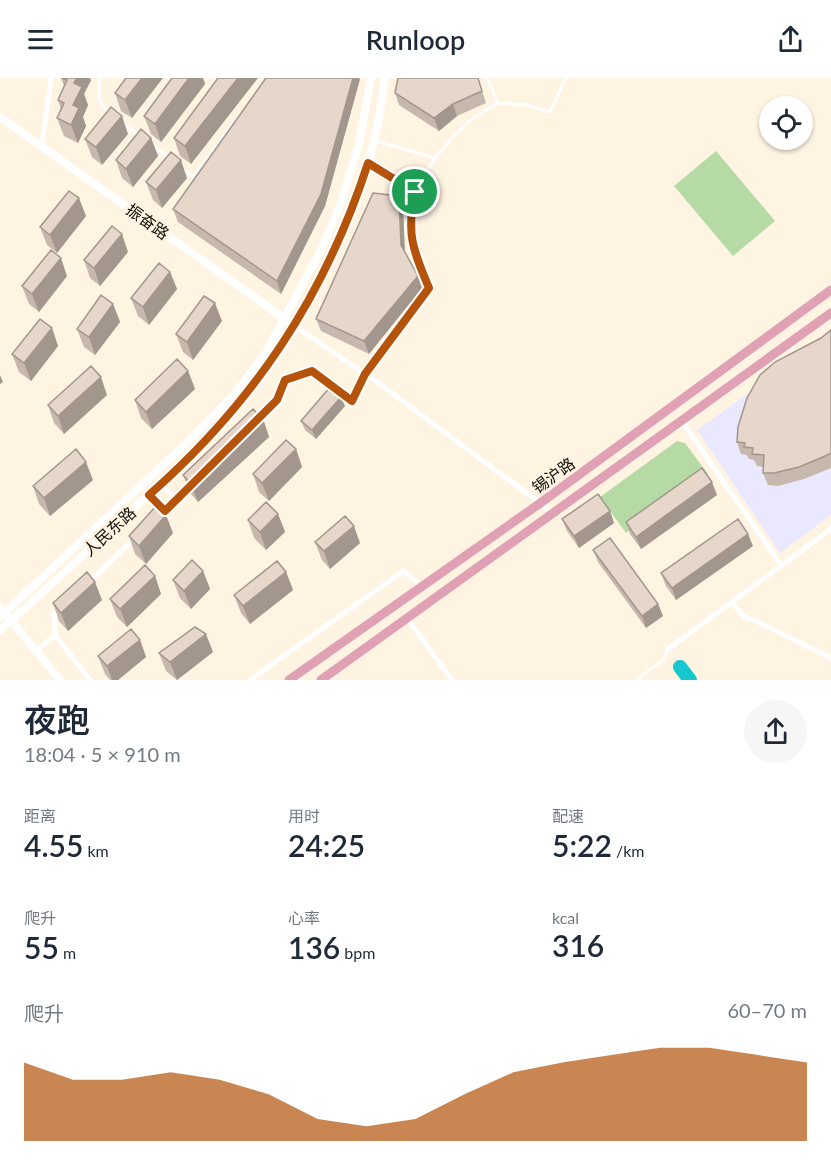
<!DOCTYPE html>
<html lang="zh">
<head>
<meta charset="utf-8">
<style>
  :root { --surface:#fff; --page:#f6f6f7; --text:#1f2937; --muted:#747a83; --accent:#b45309 }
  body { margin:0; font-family:Lato,"Noto Sans SC",sans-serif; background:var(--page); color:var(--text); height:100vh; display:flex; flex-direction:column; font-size:22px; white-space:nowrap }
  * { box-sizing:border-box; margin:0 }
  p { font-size:20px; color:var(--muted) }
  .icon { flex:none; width:33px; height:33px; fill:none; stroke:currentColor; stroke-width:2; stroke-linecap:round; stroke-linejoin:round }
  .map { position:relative; height:602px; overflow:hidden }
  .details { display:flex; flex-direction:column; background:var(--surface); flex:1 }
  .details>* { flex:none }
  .controls { position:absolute; left:759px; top:18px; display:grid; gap:12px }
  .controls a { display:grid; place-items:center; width:54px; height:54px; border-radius:50%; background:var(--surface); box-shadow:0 2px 4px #0004; font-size:30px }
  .pin { position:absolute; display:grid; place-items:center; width:51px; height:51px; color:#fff; margin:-26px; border:3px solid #fff; border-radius:50%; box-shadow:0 2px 6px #0007 }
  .round { display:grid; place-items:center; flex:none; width:63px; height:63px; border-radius:32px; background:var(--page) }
  .summary { display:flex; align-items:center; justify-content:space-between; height:102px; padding:0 24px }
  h1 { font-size:33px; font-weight:600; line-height:45px }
  .metrics { display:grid; grid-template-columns:repeat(3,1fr); gap:9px; height:102px; padding:6px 24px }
  .metrics div { display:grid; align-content:center }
  .metrics b { font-size:30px; font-weight:600 }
  .metrics small { font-size:16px; font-weight:400 }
  .metrics p { font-size:16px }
  .chart { height:168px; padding:12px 24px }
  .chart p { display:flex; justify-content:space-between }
  .chart svg { width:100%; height:108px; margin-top:6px; fill:var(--accent); opacity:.7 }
  header { display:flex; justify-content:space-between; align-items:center; height:78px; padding:0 24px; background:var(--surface); font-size:27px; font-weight:600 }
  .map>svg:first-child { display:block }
  .commercial { fill:#eae8fe }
  .green { fill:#b6daa3 }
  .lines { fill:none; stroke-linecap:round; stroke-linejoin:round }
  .river { stroke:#15c8cf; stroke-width:14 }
  .lane { stroke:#fff; stroke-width:3 }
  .street { stroke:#fff; stroke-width:5 }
  .secondary { stroke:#fff; stroke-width:8 }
  .primary { stroke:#e0a1b4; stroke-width:9 }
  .wall { fill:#c7b8ae }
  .shaded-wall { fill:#a2968d }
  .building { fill:#e7d6ca; stroke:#a2968d; stroke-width:1.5 }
  .route-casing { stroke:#fff; stroke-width:12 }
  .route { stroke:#b45309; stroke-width:8 }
  .labels { text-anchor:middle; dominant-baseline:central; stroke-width:6; stroke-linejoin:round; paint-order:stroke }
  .street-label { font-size:16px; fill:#14100a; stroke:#fff3e2 }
</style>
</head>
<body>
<header><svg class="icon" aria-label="menu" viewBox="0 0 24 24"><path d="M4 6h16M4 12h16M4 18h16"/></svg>Runloop<svg class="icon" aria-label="share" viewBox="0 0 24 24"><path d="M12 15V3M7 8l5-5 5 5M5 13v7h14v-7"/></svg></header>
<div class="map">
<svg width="831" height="602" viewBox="0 0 831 602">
  <rect width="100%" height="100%" fill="#fff3e2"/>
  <path class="commercial" d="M831,256V437L780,475L697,352Z"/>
  <path class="green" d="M716,73L775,143L733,178L674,108Z
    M677,363L685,365L708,396L626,455L600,419Z"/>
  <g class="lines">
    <path class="river" d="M680,589L690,602"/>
    <path class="lane" d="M99,0V22L110,35
      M487,0L498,25
      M124,46L138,57
      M377,63L435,80L451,61L472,41L498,25L526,27L550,34L566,0
      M153,68L169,80
      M369,86L415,114L435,80
      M181,90L193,99L241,35
      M365,296L429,210C413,172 406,156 415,114
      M636,602L663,582L668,571"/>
    <path class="street" d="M42,67L51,0
      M295,248L377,304L552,434
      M682,343L781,487
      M256,345L277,322L285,302L312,293L352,323L365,296
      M161,406L176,422
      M149,417L165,433
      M159,438L193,405
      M89,504L134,461
      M732,524L744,539L752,541L831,580
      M407,540L452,602
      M55,557L54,536L60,531
      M668,571L831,451
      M36,573L55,557L90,602
      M250,602L403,493L423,509"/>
    <path class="secondary" d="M0,39L295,248
      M0,529L60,602
      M0,539L194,358L235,315L265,276L321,172L341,125L359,66L371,0
      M0,552C38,520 74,485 111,451C156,410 201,370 241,324C300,258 353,149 374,63C379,42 382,21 385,0"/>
    <path class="primary" d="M289,602L539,426L831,212
      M321,602C491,479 661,357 831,235"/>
  </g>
  <path class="wall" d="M61,0L91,2L84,16L88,27L83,39L86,48L78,65L64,58L57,40L61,32L58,22L64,8Z
    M126,0L132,40L121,33L115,15Z
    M172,0H203L205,6L161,64L151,56L144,38Z
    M218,0L191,86L180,78L174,60Z
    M398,0H478L486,25L457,38L439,53L399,27L395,15Z
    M360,1L325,128L281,216L178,144L173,131Z
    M128,56L102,87L92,79L85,61Z
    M151,60L158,78L133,109L122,100L116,82Z
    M187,100L162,130L153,122L146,104Z
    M403,130L405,174L422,210L369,276L321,253L316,241Z
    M86,138L57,175L47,167L40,149Z
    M128,174L100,208L90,200L84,182Z
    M170,194L177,211L149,247L138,238L131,220Z
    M67,198L39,234L29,226L22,208Z
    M113,226L120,244L95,277L84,269L77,251Z
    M222,243L193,282L183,274L176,256Z
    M52,250L58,268L31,303L19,294L12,276Z
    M831,252V390L804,401L778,408L768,407L763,395L764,389L757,388L754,382L749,381L747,377L741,376L737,364L821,260Z
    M188,293L195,311L152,351L141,340L135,322Z
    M107,317L64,356L54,345L48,327Z
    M345,328L316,361L305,352L301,343Z
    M263,341L269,359L198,424L190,415L183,397Z
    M296,371L302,389L269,423L259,414L253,396Z
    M93,402L50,438L39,426L33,408Z
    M717,417L641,471L630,456L626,444Z
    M610,433L614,445L579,470L567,453L562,441Z
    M278,436L285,454L266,472L254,460L248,442Z
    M173,455L146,486L135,476L129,458Z
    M315,464L360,465L330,491L322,482Z
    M753,468L676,522L666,508L661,495Z
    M593,472L658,526L663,538L646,550L598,484Z
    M203,493L210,511L191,531L180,520L173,502Z
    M286,494L293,512L250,546L241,535L234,517Z
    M155,498L161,516L127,549L117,539L110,521Z
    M102,522L68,553L59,543L53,525Z
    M140,562L146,579L118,602H110L105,596L98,578Z
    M213,574L177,602L166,593L159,575Z"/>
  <path class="shaded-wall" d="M77,0H90L91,2L84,16L88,27L83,39L86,48L78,65L71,47L74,5Z
    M142,0H163L132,40L125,22Z
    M189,0H203L205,6L161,64L155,46Z
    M238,0H258L191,86L185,68Z
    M353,0H359L360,1L325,128L281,216L277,203Z
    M453,26L457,38L439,53L434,40Z
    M122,38L128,56L102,87L96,69Z
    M151,60L158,78L133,109L126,91Z
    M181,82L187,100L162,130L156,112Z
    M399,118L403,130L405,179L401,167Z
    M79,120L86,138L57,175L50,157Z
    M122,156L128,174L100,208L94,190Z
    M61,180L67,198L39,234L32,216Z
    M170,194L177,211L149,247L143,229Z
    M418,198L422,210L369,276L364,263Z
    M215,225L222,243L193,282L187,264Z
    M113,226L120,244L95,277L89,259Z
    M52,250L58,268L31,303L24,285Z
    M188,293L195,311L152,351L146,334Z
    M0,297L3,304L0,306Z
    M101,299L107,317L64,356L58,338Z
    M341,319L345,328L316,361L312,352Z
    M263,341L269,359L198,424L191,406Z
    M296,371L302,389L269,423L262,405Z
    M86,384L93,402L50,438L44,420Z
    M712,404L717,417L641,471L636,459Z
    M610,433L614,445L579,470L574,458Z
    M278,436L285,454L266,472L260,454Z
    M166,437L173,455L146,486L139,468Z
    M354,448L360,465L330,491L324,473Z
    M748,456L753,468L676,522L672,510Z
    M203,493L210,511L191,531L184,513Z
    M286,494L293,512L250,546L243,528Z
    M155,498L161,516L127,549L120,531Z
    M95,504L102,522L68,553L61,535Z
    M658,526L663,538L646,550L642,538Z
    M206,556L213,574L177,602L170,584Z
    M140,562L146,579L118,602H112L107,588Z"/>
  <path class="building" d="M62,0H77L74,5L82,9L73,27L79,30L71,47L57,40L64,25L58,22L67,2Z
    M126,0H142L125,22L115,15Z
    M172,0H189L155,46L144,38Z
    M218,0H238L185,68L174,60Z
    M266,0H353L321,116L277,203L173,131Z
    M398,0H478L482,13L453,26L434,40L395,15Z
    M111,29L122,38L96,69L85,61Z
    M141,51L151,60L126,91L116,82Z
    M171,74L181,82L156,112L146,104Z
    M69,113L79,120L50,157L40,149Z
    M373,115L399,118L401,167L418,198L364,263L316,241Z
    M112,148L122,156L94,190L84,182Z
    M51,172L61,180L32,216L22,208Z
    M159,185L170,194L143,229L131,220Z
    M101,217L113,226L89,259L77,251Z
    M204,218L215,225L187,264L176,256Z
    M40,241L52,250L24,285L12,276Z
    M831,252V375L823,379L799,389L774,395H763L764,377L752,376L753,370L744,369L745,365L737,364L738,349L747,320L760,297L775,284L821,260Z
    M177,281L188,293L146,334L135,322Z
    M91,288L101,299L58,338L48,327Z
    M330,309L341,319L312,352L301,343Z
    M253,331L263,341L191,406L183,397Z
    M286,362L296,371L262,405L253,396Z
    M76,371L86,384L44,420L33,408Z
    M702,390L712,404L636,459L626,444Z
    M598,416L610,433L574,458L562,441Z
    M266,424L278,436L260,454L248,442Z
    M156,428L166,437L139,468L129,458Z
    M345,438L354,448L324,473L315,464Z
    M738,441L748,456L672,510L661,495Z
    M610,460L658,526L642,538L593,472Z
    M192,482L203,493L184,513L173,502Z
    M277,483L286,494L243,528L234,517Z
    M145,487L155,498L120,531L110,521Z
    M87,494L95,504L61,535L53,525Z
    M195,549L206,556L170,584L159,575Z
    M131,551L140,562L107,588L98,578Z"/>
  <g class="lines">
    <defs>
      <path id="route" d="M368,85L415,114C406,156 413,172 429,210L365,296L352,323L312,293L285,302L277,322L165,433L149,417C254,325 325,218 368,85Z"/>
    </defs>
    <use href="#route" class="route-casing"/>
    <use href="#route" class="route"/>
  </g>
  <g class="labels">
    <g class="street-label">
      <text transform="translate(148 143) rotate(36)">振奋路</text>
      <text transform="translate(553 397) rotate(-36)">锡沪路</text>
      <text transform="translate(109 453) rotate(-42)">人民东路</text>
    </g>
  </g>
</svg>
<div class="controls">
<a><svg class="icon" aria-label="locate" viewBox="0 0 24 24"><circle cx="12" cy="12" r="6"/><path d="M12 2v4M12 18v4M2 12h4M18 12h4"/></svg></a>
</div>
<div class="pin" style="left:415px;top:114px;background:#1e9e55"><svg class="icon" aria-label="arrive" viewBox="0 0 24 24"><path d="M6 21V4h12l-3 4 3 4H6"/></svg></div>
</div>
<section class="details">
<div class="summary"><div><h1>夜跑</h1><p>18:04 · 5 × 910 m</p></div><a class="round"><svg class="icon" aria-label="share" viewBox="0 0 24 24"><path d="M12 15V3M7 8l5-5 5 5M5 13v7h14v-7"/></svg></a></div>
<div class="metrics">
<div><p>距离</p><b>4.55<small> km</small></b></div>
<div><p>用时</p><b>24:25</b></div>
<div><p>配速</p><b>5:22<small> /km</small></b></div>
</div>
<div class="metrics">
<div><p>爬升</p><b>55<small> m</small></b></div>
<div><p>心率</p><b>136<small> bpm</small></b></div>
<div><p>kcal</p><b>316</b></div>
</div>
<div class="chart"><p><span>爬升</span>60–70 m</p>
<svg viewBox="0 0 160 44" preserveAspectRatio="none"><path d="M0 44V12L10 19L20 19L30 16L40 19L50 25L60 35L70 38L80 35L90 25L100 16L110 12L120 9L130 6L140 6L150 9L160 12V44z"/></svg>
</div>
</section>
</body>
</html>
